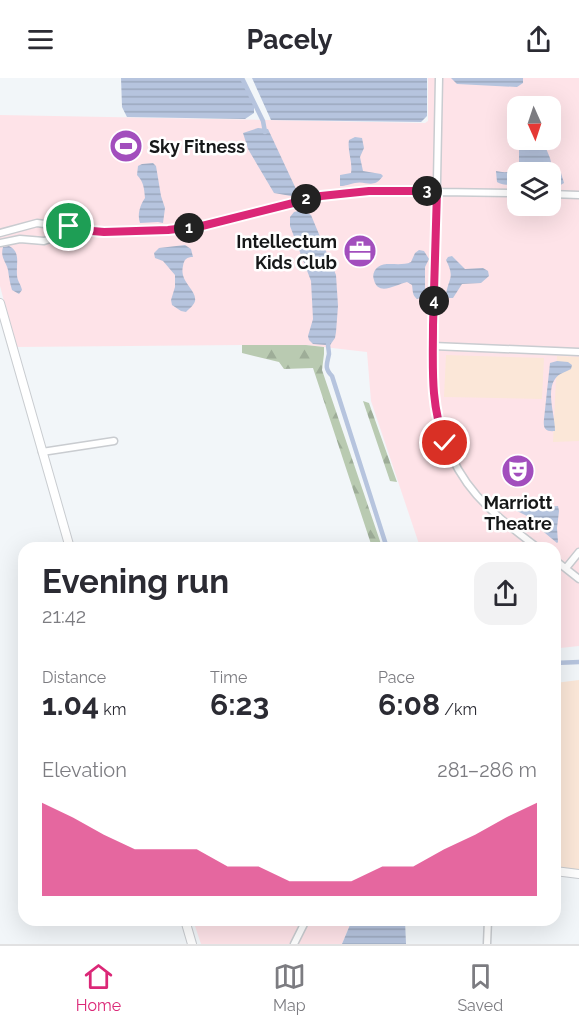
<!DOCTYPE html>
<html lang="en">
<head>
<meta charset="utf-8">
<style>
  :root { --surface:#fff; --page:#f2f2f3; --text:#2b2b33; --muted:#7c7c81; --line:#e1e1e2; --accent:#db2777 }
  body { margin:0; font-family:Raleway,sans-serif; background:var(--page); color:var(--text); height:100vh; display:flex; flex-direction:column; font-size:22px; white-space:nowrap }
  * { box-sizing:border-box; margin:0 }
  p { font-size:20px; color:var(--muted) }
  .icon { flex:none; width:33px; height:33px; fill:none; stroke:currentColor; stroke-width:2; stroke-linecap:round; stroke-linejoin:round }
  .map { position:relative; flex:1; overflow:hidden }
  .sheet { position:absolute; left:18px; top:464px; width:543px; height:384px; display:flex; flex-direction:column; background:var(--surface); border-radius:18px; box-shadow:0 6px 24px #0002 }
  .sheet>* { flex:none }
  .needle { width:39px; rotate:177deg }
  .tools { position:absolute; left:507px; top:18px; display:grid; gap:12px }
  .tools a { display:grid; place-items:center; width:54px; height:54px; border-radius:12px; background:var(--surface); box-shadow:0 6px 24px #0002; font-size:30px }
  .pin { position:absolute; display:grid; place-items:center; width:51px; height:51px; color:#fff; margin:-26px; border:3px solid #fff; border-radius:50%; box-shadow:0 2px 6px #0007 }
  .km { position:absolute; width:30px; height:30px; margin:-15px; border-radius:50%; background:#222; color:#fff; font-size:16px; line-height:30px; text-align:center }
  .round { display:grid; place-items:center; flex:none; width:63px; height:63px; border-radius:18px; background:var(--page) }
  .head { display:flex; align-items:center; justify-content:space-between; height:102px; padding:0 24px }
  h1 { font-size:33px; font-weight:700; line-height:45px }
  .figures { display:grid; grid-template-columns:repeat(3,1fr); gap:9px; height:102px; padding:6px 24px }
  .figures div { display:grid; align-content:center }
  .figures b { font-size:30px; font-weight:700 }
  .figures small { font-size:16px; font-weight:400 }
  .figures p { font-size:16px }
  .chart { height:168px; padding:12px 24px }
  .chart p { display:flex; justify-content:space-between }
  .chart svg { width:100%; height:108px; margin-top:6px; fill:var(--accent); opacity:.7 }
  header { display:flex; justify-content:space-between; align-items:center; height:78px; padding:0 24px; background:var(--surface); font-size:27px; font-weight:700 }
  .tab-bar { display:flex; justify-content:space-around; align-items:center; height:84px; border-top:2px solid var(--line); background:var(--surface); font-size:16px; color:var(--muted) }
  .tab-bar a { display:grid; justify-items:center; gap:3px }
  .tab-bar .on { color:var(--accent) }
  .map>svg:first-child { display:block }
  .commercial { fill:#fee3e8; fill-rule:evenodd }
  .industrial { fill:#fbe7d8 }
  .forest { fill:url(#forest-firs) }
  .water { fill:url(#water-rules) }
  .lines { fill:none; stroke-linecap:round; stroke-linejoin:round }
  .canal { stroke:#b6c4de; stroke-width:4.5 }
  .minor-casing { stroke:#c9ccd0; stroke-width:9 }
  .major-casing { stroke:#c9ccd0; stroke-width:10 }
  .minor { stroke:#fff; stroke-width:6 }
  .major { stroke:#fff; stroke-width:8 }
  .route-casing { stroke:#fff; stroke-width:12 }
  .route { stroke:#db2777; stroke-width:8 }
  .labels { text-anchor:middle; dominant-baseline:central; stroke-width:5; stroke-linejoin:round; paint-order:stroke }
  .poi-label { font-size:18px; font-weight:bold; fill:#161819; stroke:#fff; text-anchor:start }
</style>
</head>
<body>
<header><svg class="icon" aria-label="menu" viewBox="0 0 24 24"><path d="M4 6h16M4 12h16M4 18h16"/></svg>Pacely<svg class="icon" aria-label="share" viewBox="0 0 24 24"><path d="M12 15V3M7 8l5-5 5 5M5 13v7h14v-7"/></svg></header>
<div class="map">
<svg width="579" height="866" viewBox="0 0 579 866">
  <defs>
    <pattern id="forest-firs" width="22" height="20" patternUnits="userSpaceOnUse" patternTransform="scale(1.5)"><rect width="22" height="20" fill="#b9cab1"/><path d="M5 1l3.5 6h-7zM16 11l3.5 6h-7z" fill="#9ead98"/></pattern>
    <pattern id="water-rules" width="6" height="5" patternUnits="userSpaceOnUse" patternTransform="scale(1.5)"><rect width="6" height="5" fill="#b6c4de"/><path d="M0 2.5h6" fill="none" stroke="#9ca8be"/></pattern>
  </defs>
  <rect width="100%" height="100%" fill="#f2f6f9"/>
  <path class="commercial" d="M428,0H579V568L560,570L555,567V470L420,469L371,323L367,274L306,267H242L16,269L0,208V37L425,45L428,43ZM518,28H550V62H518ZM518,94H550V128H518Z
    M193,842H352L342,866H201Z"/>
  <path class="industrial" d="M446,277L544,280L542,321L444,319Z
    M557,278L579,279V363L553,364Z
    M579,602V792L555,789V605Z"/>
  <path class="forest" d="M242,267H306L324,269V276L322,292L382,469H372L313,290L284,291L279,284L242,275Z
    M363,323L369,325L397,404L390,403Z"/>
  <path class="water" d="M121,0H242L254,26V35L245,41L127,39L122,29Z
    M252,0H427V38L421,44L271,42Z
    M451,0H523V5L517,9L457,6Z
    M258,50L268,51L296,111V116L291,118L274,115L248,71L243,55Z
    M355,59L362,60L364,70L360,79L363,93L381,96L383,98C373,112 366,102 355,105C349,106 346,108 340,108V97L351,95C353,84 347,73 349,62Z
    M529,63L545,68L550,80L553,92L561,95L564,105L559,108L551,106L550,94H518L517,104C510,107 504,108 497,104L496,93C504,95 512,95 519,89V66Z
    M153,85L156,88L161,118L165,130L163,145L158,144L140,145C137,137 140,127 145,120C144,111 144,104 137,97L138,88L142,86Z
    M302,132L311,137L336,197L338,228L336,254L335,260L328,270L326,267L313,266L309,262L308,258L313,241L311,203L290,148V139L294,134Z
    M185,167L191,171L193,179C187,179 184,181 183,188C179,204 197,212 195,223C194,227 189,231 186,234L181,233L172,227L171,222L175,209V197L163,183L155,180L154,175L159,170Z
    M9,168C21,174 16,185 17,197C17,203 21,206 22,212L19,216L12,212C10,206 9,199 8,192C6,183 0,180 3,169Z
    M419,172L424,173L429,181L425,189V216L423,219L417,221C412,217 413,213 412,207L407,204C397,206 378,219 374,202C372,197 374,192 378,189C385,183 401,189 411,184L415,175Z
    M452,178L465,191L483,190L488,193L489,198L481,205L462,206L453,220H449L446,216C449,199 455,200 446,182L448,179Z
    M557,283L568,284L572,287L571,291C566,294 559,295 555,301C546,313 555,338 555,353C545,354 543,350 544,341L550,285Z
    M558,428L559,433L557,450L558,464L557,465L539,450L531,440L513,431Z
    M352,842H405L406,866H342Z"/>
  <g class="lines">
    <path class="canal" d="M242,0L263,43L265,54
      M328,266C328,270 329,273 329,276C327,286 324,290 332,298L387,470
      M555,585L579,584"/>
    <defs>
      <path id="minor" d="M439,0L433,310C438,355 455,398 488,429C503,444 521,457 538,470
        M550,116L579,117
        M0,155L37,145L104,154H136L184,151L225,142L321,118L369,113L518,115
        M0,165L20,161L44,163L78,152
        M433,268L579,274
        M42,374L114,363
        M555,482L579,501
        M566,490L579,474
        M294,866L306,842
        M487,866L488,842"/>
      <path id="major" d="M0,225L70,470
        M555,793L579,796
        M185,842L192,866"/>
    </defs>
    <use href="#minor" class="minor-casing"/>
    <use href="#major" class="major-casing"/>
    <use href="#minor" class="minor"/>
    <use href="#major" class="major"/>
  </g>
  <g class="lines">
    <defs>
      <path id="route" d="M69,148L81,152L104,154L168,152L202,148L321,118L369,113H437C436,158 434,202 433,247C433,290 430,324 445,365"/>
    </defs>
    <use href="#route" class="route-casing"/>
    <use href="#route" class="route"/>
  </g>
  <defs>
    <symbol id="stadium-disc" viewBox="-11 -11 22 22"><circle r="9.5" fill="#a24ebd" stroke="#fff"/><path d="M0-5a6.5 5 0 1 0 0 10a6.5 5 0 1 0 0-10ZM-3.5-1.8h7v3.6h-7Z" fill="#fff"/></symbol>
    <symbol id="office-disc" viewBox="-11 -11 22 22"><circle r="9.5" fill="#a24ebd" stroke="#fff"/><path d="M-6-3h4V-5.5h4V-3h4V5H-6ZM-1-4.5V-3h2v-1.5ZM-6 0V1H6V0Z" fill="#fff"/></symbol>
    <symbol id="theatre-disc" viewBox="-11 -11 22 22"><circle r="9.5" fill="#a24ebd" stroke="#fff"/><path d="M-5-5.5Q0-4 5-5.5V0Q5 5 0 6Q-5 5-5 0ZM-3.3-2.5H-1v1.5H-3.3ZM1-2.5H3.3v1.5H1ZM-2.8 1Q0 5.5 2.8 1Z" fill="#fff"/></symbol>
  </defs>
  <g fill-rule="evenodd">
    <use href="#stadium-disc" x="107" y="49" width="38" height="38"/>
    <use href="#office-disc" x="341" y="154" width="38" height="38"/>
    <use href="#theatre-disc" x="499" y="374" width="38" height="38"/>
  </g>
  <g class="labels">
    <g class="poi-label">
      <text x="149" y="68">Sky Fitness</text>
      <text x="337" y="163" text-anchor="end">Intellectum<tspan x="337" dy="21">Kids Club</tspan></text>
      <text x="518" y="424" text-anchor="middle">Marriott<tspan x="518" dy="21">Theatre</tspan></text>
    </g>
  </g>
</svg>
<div class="tools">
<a><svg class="needle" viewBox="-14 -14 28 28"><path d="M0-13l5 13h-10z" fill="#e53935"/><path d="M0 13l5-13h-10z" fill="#7c7c81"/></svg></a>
<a><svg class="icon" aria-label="layers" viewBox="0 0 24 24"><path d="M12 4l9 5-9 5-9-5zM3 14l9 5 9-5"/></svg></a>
</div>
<div class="pin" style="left:69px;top:148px;background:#1e9e55"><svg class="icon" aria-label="arrive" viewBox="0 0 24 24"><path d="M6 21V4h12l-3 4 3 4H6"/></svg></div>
<div class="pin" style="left:445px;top:365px;background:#d93025"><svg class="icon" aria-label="check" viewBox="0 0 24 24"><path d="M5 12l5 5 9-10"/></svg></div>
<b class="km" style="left:189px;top:150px">1</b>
<b class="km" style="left:306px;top:121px">2</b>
<b class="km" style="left:427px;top:113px">3</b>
<b class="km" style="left:434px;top:223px">4</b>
<section class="sheet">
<div class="head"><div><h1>Evening run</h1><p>21:42</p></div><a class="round"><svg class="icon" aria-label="share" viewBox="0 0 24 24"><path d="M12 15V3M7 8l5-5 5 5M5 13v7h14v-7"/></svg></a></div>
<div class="figures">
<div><p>Distance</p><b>1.04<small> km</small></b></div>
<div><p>Time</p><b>6:23</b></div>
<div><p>Pace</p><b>6:08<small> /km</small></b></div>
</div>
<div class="chart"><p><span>Elevation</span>281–286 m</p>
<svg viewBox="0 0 160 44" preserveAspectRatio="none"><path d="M0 44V6L10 12L20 19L30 25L40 25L50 25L60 32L70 32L80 38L90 38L100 38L110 32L120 32L130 25L140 19L150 12L160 6V44z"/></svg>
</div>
</section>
</div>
<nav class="tab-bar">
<a class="on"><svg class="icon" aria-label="home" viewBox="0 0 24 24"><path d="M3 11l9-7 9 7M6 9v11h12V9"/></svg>Home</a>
<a><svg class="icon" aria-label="map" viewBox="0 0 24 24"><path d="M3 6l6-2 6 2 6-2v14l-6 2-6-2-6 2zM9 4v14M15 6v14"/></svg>Map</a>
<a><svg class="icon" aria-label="saved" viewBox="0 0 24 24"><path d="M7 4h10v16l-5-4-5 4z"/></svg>Saved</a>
</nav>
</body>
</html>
